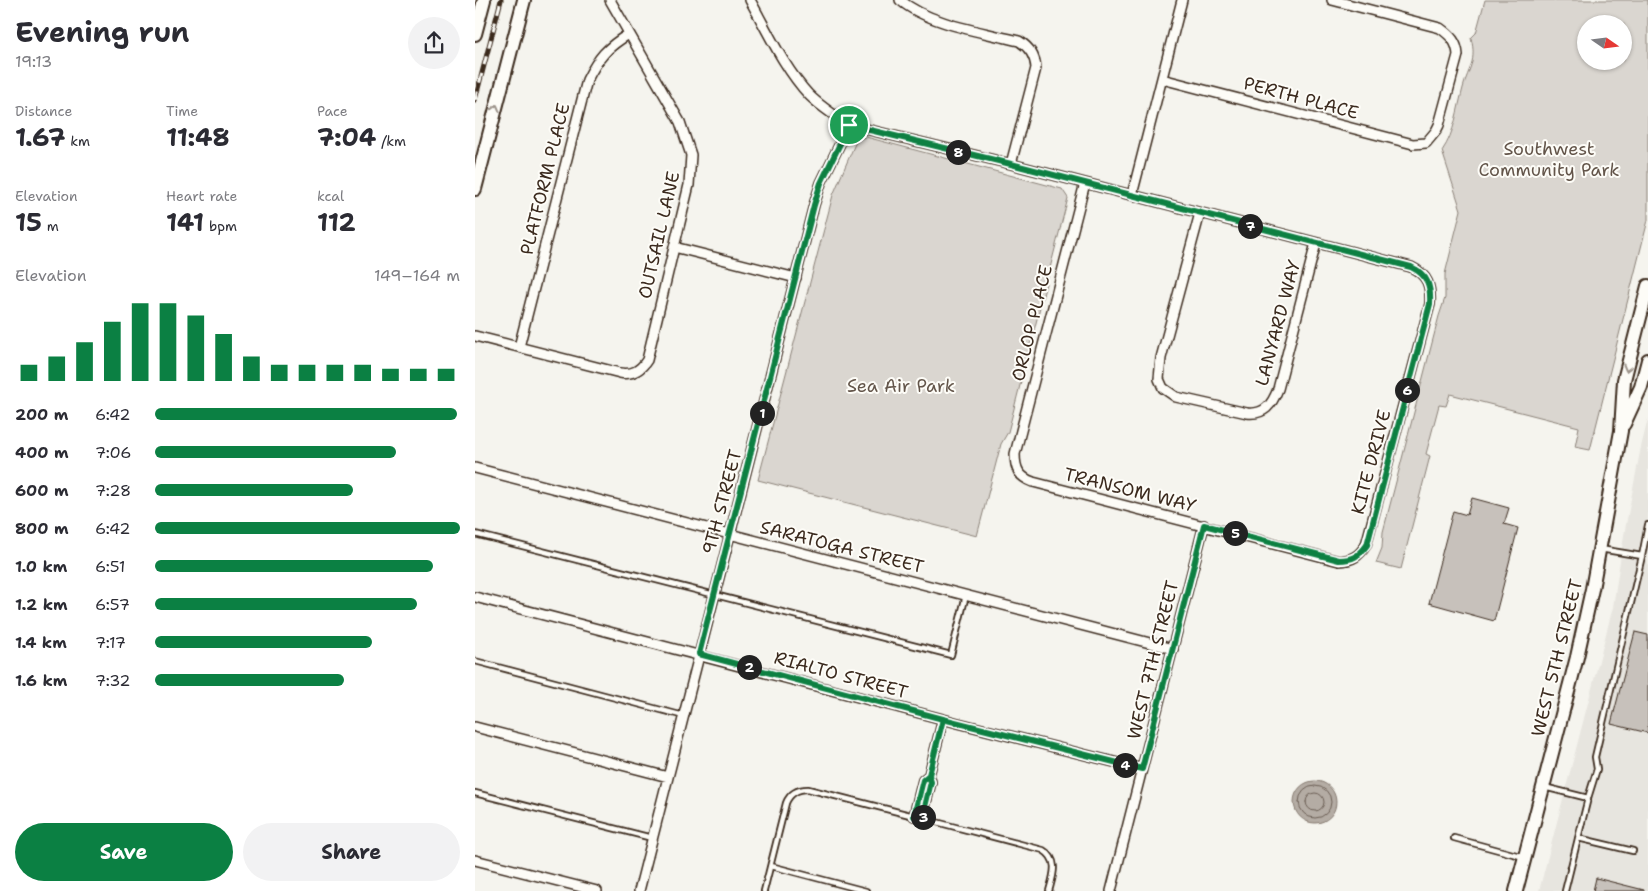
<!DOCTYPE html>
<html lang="en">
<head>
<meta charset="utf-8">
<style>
  :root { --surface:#fff; --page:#f2f2f3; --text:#2b2b33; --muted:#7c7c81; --accent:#0b8043 }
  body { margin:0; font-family:"Shantell Sans",sans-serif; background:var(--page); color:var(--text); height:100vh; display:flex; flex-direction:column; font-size:19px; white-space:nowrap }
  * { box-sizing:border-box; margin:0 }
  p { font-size:16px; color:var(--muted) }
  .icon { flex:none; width:28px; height:28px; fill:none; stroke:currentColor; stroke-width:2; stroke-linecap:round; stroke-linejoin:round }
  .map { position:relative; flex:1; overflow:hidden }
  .side { display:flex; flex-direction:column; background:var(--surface); width:475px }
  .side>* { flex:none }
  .needle { width:32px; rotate:104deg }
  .controls { position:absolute; left:1102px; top:15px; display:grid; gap:10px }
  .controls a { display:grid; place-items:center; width:55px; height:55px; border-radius:50%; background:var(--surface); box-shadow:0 1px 4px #0004; font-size:25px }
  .pin { position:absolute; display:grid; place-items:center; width:42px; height:42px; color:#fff; margin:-21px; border:2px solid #fff; border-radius:50%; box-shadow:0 1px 5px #0007 }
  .km { position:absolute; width:25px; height:25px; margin:-12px; border-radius:50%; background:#222; color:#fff; font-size:14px; line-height:25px; text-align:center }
  .round { display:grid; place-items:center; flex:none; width:52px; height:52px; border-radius:26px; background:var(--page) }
  .head { display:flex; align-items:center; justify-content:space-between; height:85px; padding:0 15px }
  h1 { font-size:28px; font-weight:700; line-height:38px }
  .metrics { display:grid; grid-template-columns:repeat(3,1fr); gap:8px; height:85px; padding:5px 15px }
  .metrics div { display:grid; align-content:center }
  .metrics b { font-size:25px; font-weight:700 }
  .metrics small { font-size:14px; font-weight:400 }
  .metrics p { font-size:14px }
  .chart { height:140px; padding:10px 15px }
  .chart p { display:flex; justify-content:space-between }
  .chart svg { width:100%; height:90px; margin-top:5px; stroke:var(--accent); stroke-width:6 }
  .button { display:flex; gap:10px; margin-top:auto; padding:10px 15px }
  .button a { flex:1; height:58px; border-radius:30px; background:var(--accent); color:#fff; font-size:20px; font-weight:700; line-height:58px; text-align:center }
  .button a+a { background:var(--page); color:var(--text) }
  ul { padding:0 15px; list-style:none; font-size:16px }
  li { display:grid; grid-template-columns:80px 60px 1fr; align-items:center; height:38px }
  li i { height:12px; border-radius:6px; background:var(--accent) }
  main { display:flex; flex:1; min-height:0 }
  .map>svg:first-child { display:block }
  .built { fill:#e7e5df }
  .green { fill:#dad6d0; stroke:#8a8077; fill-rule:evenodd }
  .water { fill:#b4aca4; stroke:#84786e }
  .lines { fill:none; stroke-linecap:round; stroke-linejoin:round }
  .shore { stroke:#6b5e54; stroke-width:1 }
  .building { fill:#c7c1bb; stroke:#3b2a1e }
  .lane-casing { stroke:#3b2a1e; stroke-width:8 }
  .street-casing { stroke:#3b2a1e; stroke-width:12 }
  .secondary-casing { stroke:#3b2a1e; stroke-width:16 }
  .lane { stroke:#fdfcf7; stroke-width:4.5 }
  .street { stroke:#fdfcf7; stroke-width:9 }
  .secondary { stroke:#fdfcf7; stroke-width:12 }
  .rail-casing { stroke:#3b2a1e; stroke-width:5 }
  .rail { stroke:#fdfcf7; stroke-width:3; stroke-dasharray:9; stroke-linecap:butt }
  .oneway { stroke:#9c938a }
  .route-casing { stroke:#fff; stroke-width:10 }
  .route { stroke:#0b8043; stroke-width:6 }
  .labels { text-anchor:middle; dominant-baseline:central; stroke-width:4; stroke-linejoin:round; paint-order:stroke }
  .street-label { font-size:18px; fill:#3b2a1e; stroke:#fdfcf7 }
  .park-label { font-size:18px; fill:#63554a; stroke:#fdfcf7 }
</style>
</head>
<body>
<main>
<section class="side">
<div class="head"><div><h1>Evening run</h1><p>19:13</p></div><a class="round"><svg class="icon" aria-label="share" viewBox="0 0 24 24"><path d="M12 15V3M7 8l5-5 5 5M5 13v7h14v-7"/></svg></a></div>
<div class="metrics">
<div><p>Distance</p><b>1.67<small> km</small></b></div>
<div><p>Time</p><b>11:48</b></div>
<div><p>Pace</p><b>7:04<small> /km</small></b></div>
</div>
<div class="metrics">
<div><p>Elevation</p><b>15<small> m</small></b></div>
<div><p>Heart rate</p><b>141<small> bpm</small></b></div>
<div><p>kcal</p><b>112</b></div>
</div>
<div class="chart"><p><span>Elevation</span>149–164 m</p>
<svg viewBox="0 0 160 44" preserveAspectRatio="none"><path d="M5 44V36M15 44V32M25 44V25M35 44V15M45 44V6M55 44V6M65 44V12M75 44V21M85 44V32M95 44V36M105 44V36M115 44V36M125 44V36M135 44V38M145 44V38M155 44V38"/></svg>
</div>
<ul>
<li><b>200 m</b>6:42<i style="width:99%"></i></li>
<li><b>400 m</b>7:06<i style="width:79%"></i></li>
<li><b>600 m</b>7:28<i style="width:65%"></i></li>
<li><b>800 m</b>6:42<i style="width:100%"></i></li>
<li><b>1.0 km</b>6:51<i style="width:91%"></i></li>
<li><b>1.2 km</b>6:57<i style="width:86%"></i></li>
<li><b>1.4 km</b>7:17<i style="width:71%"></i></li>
<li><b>1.6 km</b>7:32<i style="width:62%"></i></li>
</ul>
<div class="button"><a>Save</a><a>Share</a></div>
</section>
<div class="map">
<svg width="1173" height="891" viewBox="0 0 1173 891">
  <rect width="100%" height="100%" fill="#f5f4ee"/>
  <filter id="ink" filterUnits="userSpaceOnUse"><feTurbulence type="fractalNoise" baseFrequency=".02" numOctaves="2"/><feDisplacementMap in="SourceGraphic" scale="10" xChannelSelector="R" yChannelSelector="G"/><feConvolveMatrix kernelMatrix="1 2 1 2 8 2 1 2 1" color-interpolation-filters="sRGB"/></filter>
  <g filter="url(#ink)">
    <path class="built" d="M1173,419V891H1064L1138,607L1149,535L1166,447Z"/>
    <path class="green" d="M1010,0H1173V220L1115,450L1100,447L1104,427L975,394L971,406L964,405L951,454L955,456L926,569L901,563L907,548L908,532L964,316L970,298V274L986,210L967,151C980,132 982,110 988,88C990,79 995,70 997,62C999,53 998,46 996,38L1001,33ZM1111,24H1149V61H1111Z
      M391,137L587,189L593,198L533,432L526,444L502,536L283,480L358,195L382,139Z"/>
    <path class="water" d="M819 802a21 21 0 1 1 42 0a21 21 0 1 1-42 0Z"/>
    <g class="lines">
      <path class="shore" d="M824 802a16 16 0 1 1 32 0a16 16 0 1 1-32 0Z
        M831 802a9 9 0 1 1 18 0a9 9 0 1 1-18 0Z"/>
    </g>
    <path class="building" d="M997,498L1034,508L1029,524L1043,528L1019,621L954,603L978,511L992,515Z
      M1160,632L1173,635V733L1136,724Z
      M1121,878L1169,890V891H1118Z"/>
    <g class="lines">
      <defs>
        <path id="lane" d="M0,534L476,655L491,595
          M1167,556L1173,525
          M0,661L209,716
          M1069,787L1113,798L1090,891
          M0,793L177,838
          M1113,798L1122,769L1120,757L1167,556L1125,549
          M446,818L568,850C585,860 578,876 574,891
          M979,838L1049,857
          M1103,838L1158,851
          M296,866L391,891
          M289,891L311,803C315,793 322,789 333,789L439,816"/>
        <path id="street" d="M275,0C293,32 309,68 334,95C346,107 360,116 374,125L536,164L936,267C953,275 956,286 955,304L891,545C884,556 878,560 864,561L558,482C544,477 540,469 540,454L610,183
          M425,0C453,24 508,32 544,41C554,47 560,55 561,68L536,164
          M687,79L938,144L951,143L961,131L964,125L983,55C982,42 976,36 965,28L857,0
          M657,195L707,0
          M725,213L686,358L684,379L688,388L701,397L772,413C789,415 797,405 803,389L841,243
          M199,247L321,278
          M0,336L145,373C157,375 165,371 172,360L214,185L216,155L205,122L135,0
          M44,347L112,80C123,58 132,47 154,34
          M0,468L698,649
          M0,597L483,723L667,769
          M0,727L193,777
          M439,816L448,780L454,775
          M447,819L456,782L454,775L468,719
          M0,860L122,891
          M164,891L339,205L346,183L374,125
          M636,891L729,525"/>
        <path id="secondary" d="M0,34L9,0
          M0,189L49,0
          M1149,424L1166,387L1173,360
          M1041,891L1102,657L1117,589L1146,431L1149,380L1173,286"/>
      </defs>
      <use href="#lane" class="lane-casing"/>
      <use href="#street" class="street-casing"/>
      <use href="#secondary" class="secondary-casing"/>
      <use href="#lane" class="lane"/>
      <use href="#street" class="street"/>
      <use href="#secondary" class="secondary"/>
      <defs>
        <path id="rail" d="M0,100L26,0"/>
      </defs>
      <use href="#rail" class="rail-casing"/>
      <use href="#rail" class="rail"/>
    </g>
    <defs><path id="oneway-chevron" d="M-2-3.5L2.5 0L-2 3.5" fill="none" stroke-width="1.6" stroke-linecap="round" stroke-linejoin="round" transform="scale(1.25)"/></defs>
    <g class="oneway">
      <use href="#oneway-chevron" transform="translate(21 108) rotate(-75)"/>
      <use href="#oneway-chevron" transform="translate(1152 368) rotate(105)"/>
    </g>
  </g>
  <g class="lines" filter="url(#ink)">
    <defs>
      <path id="route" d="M374,125L346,183L339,205L224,654L468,719L454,775L456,782L447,819L439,816L448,780L454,775L468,719L667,769L729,525L864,560C878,560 884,556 892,545L955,304C956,286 953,275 936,267L536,164L374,125"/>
    </defs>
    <use href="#route" class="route-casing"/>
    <use href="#route" class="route"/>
  </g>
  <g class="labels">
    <g class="street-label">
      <text transform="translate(826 98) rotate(15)">PERTH PLACE</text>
      <text transform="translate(70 179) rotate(-76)">PLATFORM PLACE</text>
      <text transform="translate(184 235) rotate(-77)">OUTSAIL LANE</text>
      <text transform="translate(557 323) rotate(-76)">ORLOP PLACE</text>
      <text transform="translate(803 323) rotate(-75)">LANYARD WAY</text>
      <text transform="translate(896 462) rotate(-75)">KITE DRIVE</text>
      <text transform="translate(655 490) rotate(14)">TRANSOM WAY</text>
      <text transform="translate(247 502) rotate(-75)">9TH STREET</text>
      <text transform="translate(367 547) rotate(14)">SARATOGA STREET</text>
      <text transform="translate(1082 658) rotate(-76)">WEST 5TH STREET</text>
      <text transform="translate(678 660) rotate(-76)">WEST 7TH STREET</text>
      <text transform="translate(366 675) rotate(15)">RIALTO STREET</text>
    </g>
    <g class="park-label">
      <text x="1074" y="149">Southwest<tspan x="1074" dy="21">Community Park</tspan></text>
      <text x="426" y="386">Sea Air Park</text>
    </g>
  </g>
</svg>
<div class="controls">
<a><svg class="needle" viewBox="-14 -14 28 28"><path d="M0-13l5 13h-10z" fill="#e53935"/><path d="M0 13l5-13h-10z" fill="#7c7c81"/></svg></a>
</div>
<div class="pin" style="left:374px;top:125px;background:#1e9e55"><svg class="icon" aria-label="arrive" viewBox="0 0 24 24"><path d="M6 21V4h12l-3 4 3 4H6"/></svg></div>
<b class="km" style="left:287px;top:413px">1</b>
<b class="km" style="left:274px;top:667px">2</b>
<b class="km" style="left:448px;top:817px">3</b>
<b class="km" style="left:650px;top:765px">4</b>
<b class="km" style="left:760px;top:533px">5</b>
<b class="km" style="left:932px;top:390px">6</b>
<b class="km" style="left:775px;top:226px">7</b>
<b class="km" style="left:483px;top:152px">8</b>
</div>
</main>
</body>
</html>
